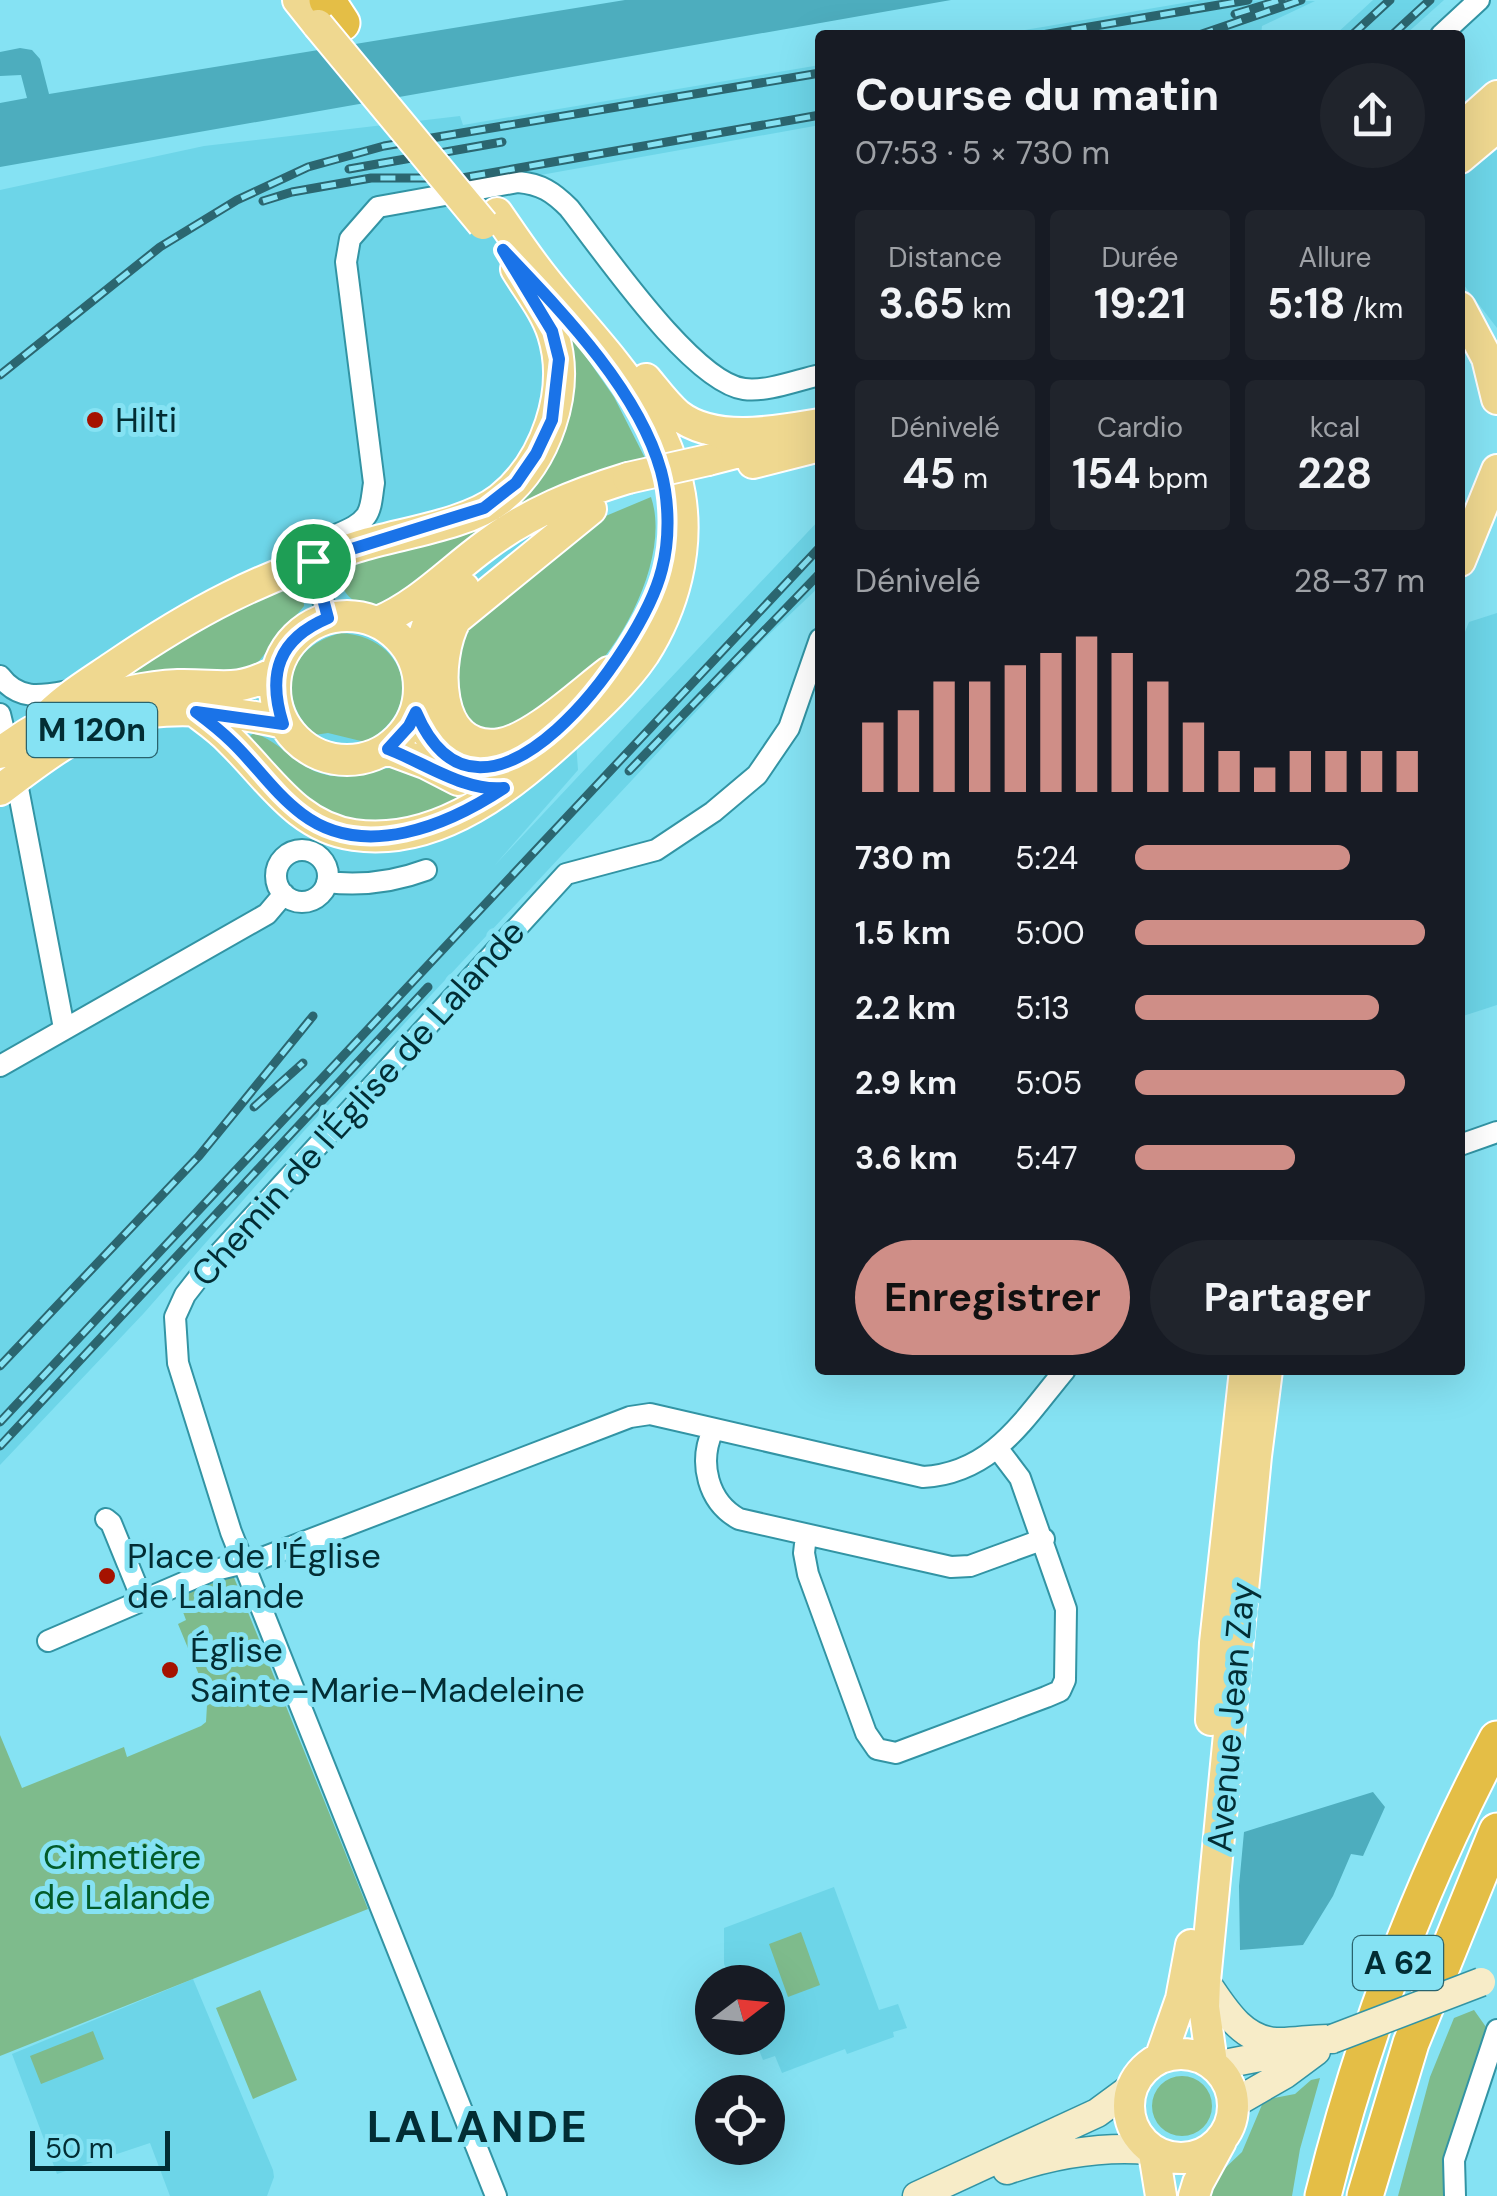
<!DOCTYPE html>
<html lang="fr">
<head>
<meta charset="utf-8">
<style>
  :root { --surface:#171b24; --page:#20242c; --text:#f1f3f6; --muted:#9ea1a6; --accent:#cf8e87 }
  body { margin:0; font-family:"DM Sans",sans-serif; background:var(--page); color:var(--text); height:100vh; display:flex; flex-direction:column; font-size:38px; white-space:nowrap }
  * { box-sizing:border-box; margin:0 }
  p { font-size:32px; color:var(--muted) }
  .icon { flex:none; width:55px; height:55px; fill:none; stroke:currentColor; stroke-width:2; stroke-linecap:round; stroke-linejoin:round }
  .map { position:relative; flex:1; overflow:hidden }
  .drawer { position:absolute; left:815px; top:30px; width:650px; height:1345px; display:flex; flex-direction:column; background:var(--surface); border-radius:10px; box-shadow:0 10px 40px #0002 }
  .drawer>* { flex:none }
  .needle { width:65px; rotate:74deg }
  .controls { position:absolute; left:695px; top:1965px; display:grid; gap:20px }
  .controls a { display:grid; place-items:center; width:90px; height:90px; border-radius:50%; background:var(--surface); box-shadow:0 10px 40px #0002; font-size:50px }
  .scale { position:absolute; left:30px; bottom:25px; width:140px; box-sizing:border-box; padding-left:10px; border:5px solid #022d34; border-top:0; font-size:28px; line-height:35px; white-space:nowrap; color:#022d34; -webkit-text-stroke:8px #85e2f3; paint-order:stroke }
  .pin { position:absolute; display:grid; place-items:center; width:85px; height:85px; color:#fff; margin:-42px; border:5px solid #fff; border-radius:50%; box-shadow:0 2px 10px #0007 }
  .round { display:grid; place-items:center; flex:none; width:105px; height:105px; border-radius:52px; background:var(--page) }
  .overview { display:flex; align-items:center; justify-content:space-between; height:170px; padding:0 40px }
  h1 { font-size:45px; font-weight:700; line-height:75px }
  .metrics { display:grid; grid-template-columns:repeat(3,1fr); gap:15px; height:170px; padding:10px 40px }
  .metrics div { display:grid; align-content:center; border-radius:10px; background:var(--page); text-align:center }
  .metrics b { font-size:42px; font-weight:700 }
  .metrics small { font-size:28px; font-weight:400 }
  .metrics p { font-size:28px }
  .chart { height:280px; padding:20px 40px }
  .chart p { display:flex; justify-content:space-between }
  .chart svg { width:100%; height:180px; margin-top:10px; stroke:var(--accent); stroke-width:6 }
  .action { display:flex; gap:20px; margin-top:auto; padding:20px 40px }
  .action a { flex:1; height:115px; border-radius:60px; background:var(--accent); color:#111; font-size:40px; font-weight:700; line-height:115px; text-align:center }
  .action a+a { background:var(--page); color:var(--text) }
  ul { padding:0 40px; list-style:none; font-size:32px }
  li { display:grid; grid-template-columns:160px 120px 1fr; align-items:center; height:75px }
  li i { height:25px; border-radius:12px; background:var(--accent) }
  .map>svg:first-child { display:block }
  .built { fill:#6dd5e8 }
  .green { fill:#7ebb8c }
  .water { fill:#4dadbe }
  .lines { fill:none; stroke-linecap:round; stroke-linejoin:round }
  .street-casing { stroke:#3294a4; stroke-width:24 }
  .secondary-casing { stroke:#3294a4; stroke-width:31 }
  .primary-casing { stroke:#fff; stroke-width:34 }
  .highway-casing { stroke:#fff; stroke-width:39 }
  .street { stroke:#fff; stroke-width:20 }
  .secondary { stroke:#f7ecc8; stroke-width:28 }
  .primary { stroke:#efd890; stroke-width:30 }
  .highway { stroke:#e4be46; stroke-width:35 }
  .rail-casing { stroke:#2b6670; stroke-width:9 }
  .rail { stroke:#85e2f3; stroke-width:5; stroke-dasharray:15; stroke-linecap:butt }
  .secondary-bridge-casing { stroke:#3294a4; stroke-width:31; stroke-linecap:butt }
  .primary-bridge-casing { stroke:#fff; stroke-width:34; stroke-linecap:butt }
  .secondary-bridge { stroke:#f7ecc8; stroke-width:28 }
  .primary-bridge { stroke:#efd890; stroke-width:30 }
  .route-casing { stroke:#fff; stroke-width:20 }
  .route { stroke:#1a73e8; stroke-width:12 }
  .poi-dot { fill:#a51200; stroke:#85e2f3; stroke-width:4 }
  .labels { text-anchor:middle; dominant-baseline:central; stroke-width:10; stroke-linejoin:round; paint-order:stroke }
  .shield { fill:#85e2f3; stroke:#29636d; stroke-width:2.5 }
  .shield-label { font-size:32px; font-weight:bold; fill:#022d34 }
  .poi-label { font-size:35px; fill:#022d34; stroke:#85e2f3; text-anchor:start }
  .street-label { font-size:35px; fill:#022d34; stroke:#85e2f3 }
  .park-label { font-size:35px; fill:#025b29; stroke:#85e2f3 }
  .district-label { font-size:45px; font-weight:bold; letter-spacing:2.5px; fill:#022d34; stroke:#85e2f3 }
</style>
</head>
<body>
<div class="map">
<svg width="1497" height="2196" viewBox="0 0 1497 2196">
  <rect width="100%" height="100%" fill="#85e2f3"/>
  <path class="built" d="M1201,0L1315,1L1262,26L1261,35H995Z
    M1373,0H1444L1405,35H1335Z
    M820,65V125L535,176L482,179L549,367L578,770L495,865L820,519V586L762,641L303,1132L144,1313L0,1465V190L204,146L460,116L463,125Z
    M1497,147V328L1460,280V178Z
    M1497,613V1005L1460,1017V644L1469,622Z
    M834,1887L879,2010L898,2004L907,2028L893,2032L894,2037L847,2054L845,2049L782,2073L775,2056L763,2060L754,2038H768V1982H732L724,1964V1928Z
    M193,1979L273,2170L274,2177L267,2196H170L150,2143L57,2174L12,2054Z"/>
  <path class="green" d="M566,328L614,397L647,462L392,603C350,608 342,599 336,560L531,478Z
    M651,497C670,553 626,640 585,679C574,689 559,697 547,706C531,718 513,733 492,732C478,732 469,723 459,715L453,647L461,627L589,523Z
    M291,579L303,591L304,606L250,672L87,691Z
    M341,633C409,637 426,710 365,742L328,733L314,735C275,695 287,647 341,633Z
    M254,733C282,742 297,769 327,775C355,781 378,766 405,767C429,769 455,788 477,798L398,827L326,820L241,743Z
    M233,1575L368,1909L0,2056V1735L22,1788L124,1747L127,1757L201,1726L206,1722L207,1705L215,1700L207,1681L202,1682L178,1624L186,1620L183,1612L190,1609L186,1594Z
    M801,1932L820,1985L788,1997L769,1944Z
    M260,1990L297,2080L253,2099L216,2008Z
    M1474,2010L1486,2027L1443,2159V2196H1398L1430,2077L1454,2018Z
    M93,2031L104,2059L41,2084L30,2056Z
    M1152 2106a30 30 0 1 1 60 0a30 30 0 1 1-60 0Z
    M1320,2078L1300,2149L1292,2196H1210L1222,2171L1242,2152L1264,2100L1295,2094L1311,2080Z"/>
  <path class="water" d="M625,0H951L0,167V103L27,98L21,75L0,76V52L20,48L32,50L40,59L49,94Z
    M1373,1792L1385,1807L1363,1856L1351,1854L1333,1896L1303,1945L1240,1950L1239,1886L1244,1832Z"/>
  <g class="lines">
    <defs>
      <path id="street" d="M1441,35L1479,0
        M328,618L310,555C322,533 352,535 366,516C372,508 372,494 374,483L346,262L350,239L378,207L518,182C541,184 553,192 569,208C603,251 692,382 744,389C768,392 797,380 820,375
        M0,676C20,703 45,695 74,690
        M0,714L8,747
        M16,778L64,1028
        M276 876a26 26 0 1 1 52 0a26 26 0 1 1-52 0Z
        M327,882C361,886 394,882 426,870
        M0,1066L267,914L284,894
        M1460,1145L1497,1132
        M713,1430C698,1463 708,1502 739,1519L951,1567L970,1566L1044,1539
        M106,1519L111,1523L142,1599
        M806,1535L804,1553L808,1574L866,1733L877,1749L896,1753L1046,1697L1060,1691L1065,1680L1066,1609L1020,1478L998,1449
        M48,1641L211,1571L257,1560L630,1417L650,1414L923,1477C993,1473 1024,1419 1065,1370
        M496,2196L231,1532L178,1363L175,1317L185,1295L206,1268L566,874L656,850L713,812L757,775L789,728L820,639
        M1455,2196L1454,2160L1497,2030"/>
      <path id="secondary" d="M1205,1981C1223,2007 1241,2040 1276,2042C1294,2043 1313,2038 1332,2039
        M1214,2066L1297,2050
        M1233,2104L1285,2074L1316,2051
        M1007,2170C1054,2154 1099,2146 1148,2150
        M917,2196L1097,2113L1131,2088"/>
      <path id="primary" d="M298,0L318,25
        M1460,129L1497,96
        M1460,158L1497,127
        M1460,307L1487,358L1497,399
        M646,379C656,391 666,405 678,415C715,444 778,431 820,424
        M708,460L774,443
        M753,463L820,446
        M591,509L456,619C434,658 433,754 500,744C533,739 582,692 609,672
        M1460,561L1497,470
        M275 688a72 72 0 1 1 144 0a72 72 0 1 1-144 0Z
        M378,622C420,604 449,572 486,545C530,512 576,494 628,478
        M415,662L429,620L464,588
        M196,712C208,721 221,730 231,741C269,778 297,827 354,835C440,847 513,785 572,731C597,708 625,682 644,654C674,607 689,550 680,495C665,406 599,348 546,281C528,259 513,236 497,213
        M416,712C438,765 487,784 535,747
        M41,723C61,700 88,684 113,667C196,610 260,577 356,547C399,533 465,526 500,499C546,462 571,391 553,334C546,311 528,289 516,269
        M387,749L425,763L458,780
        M0,753C51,714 113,688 178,685C222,684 233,694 276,672
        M0,790C36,763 76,731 120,718C169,704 234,711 283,723
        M1211,1720L1215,1643L1245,1370
        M1129 2106a52 52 0 1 1 104 0a52 52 0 1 1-104 0Z
        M1161,2056L1181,1999L1191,1945
        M1212,2063L1204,2007L1205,1981L1256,1456L1267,1370
        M1154,2153L1161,2196
        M1194,2196L1198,2183L1221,2141"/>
      <path id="highway" d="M327,0L342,23
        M1323,2196C1362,2038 1421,1882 1497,1739
        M1365,2196L1411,2043L1497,1831"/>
    </defs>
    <use href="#street" class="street-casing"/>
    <use href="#secondary" class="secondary-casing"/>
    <use href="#primary" class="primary-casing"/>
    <use href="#highway" class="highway-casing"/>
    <use href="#street" class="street"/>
    <use href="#secondary" class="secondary"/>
    <use href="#primary" class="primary"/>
    <use href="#highway" class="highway"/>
    <defs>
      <path id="rail" d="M1235,14L1281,0
        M1042,35L1248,0
        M1199,35L1301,0
        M1352,35L1390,0
        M1392,35L1430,0
        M349,169L502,142
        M263,201L292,192L371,178H462L820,115
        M0,375L160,247L237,200L308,167L384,146L820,73
        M629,771L820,573
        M254,1107L303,1063
        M0,1366L199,1156L313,1016
        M0,1422L820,547
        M0,1446L428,987"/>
    </defs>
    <use href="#rail" class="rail-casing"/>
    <use href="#rail" class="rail"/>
    <defs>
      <path id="secondary-bridge" d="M1332,2039L1481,1982"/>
      <path id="primary-bridge" d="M318,25L483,224
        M628,478L708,460"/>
    </defs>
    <use href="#secondary-bridge" class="secondary-bridge-casing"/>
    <use href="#primary-bridge" class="primary-bridge-casing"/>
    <use href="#secondary-bridge" class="secondary-bridge"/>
    <use href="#primary-bridge" class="primary-bridge"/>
  </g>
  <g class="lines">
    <defs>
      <path id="route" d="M503,250C560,310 638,389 661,471C669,501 670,538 662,569C642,650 483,869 416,712L409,726L388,749C425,763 465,792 504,788C448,825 364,861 302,814C275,794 256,765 232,742C221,731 208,721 196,712L283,724C267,674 278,639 328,618L313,561L484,508L516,483L536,454L552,420L559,359L552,331Z"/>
    </defs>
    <use href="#route" class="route-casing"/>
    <use href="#route" class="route"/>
  </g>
  <g class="poi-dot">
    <circle cx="95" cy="420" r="10"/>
    <circle cx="107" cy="1576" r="10"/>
    <circle cx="170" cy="1670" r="10"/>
  </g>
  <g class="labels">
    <g class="shield">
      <rect x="27" y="703" width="130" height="54" rx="8"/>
      <rect x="1353" y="1936" width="90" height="54" rx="8"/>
    </g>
    <g class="shield-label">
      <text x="92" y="730">M 120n</text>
      <text x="1398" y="1963">A 62</text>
    </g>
    <g class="poi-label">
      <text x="115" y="420">Hilti</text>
      <text x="127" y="1556">Place de l'Église<tspan x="127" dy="40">de Lalande</tspan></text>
      <text x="190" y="1650">Église<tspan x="190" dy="40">Sainte-Marie-Madeleine</tspan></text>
    </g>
    <g class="street-label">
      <text transform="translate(358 1103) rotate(-48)">Chemin de l'Église de Lalande</text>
      <text transform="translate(1231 1717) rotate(-85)">Avenue Jean Zay</text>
    </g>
    <g class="park-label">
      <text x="122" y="1857">Cimetière<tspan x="122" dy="40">de Lalande</tspan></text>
    </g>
    <g class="district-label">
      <text x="478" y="2126">LALANDE</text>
    </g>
  </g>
</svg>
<div class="controls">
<a><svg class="needle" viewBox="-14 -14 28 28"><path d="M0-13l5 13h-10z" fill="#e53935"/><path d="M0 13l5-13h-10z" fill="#9ea1a6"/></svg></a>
<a><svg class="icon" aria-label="locate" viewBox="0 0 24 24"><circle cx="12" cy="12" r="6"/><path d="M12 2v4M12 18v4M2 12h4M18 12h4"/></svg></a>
</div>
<div class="scale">50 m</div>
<div class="pin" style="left:313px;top:561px;background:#1e9e55"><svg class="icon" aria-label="arrive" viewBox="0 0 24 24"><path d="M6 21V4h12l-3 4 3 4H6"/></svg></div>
<section class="drawer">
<div class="overview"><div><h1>Course du matin</h1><p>07:53 · 5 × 730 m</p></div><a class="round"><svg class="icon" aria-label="share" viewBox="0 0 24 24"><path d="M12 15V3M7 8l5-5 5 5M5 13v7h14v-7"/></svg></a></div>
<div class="metrics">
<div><p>Distance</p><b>3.65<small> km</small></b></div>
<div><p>Durée</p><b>19:21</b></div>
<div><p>Allure</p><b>5:18<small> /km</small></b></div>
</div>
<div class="metrics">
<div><p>Dénivelé</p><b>45<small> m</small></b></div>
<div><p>Cardio</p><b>154<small> bpm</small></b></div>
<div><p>kcal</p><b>228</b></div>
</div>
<div class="chart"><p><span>Dénivelé</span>28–37 m</p>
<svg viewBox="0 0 160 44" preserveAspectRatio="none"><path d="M5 44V27M15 44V24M25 44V17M35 44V17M45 44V13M55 44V10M65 44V6M75 44V10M85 44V17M95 44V27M105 44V34M115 44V38M125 44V34M135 44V34M145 44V34M155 44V34"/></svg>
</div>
<ul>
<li><b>730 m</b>5:24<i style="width:74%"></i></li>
<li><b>1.5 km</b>5:00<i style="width:100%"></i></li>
<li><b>2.2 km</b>5:13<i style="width:84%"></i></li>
<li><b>2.9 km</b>5:05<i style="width:93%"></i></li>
<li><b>3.6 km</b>5:47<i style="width:55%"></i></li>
</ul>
<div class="action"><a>Enregistrer</a><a>Partager</a></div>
</section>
</div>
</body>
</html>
